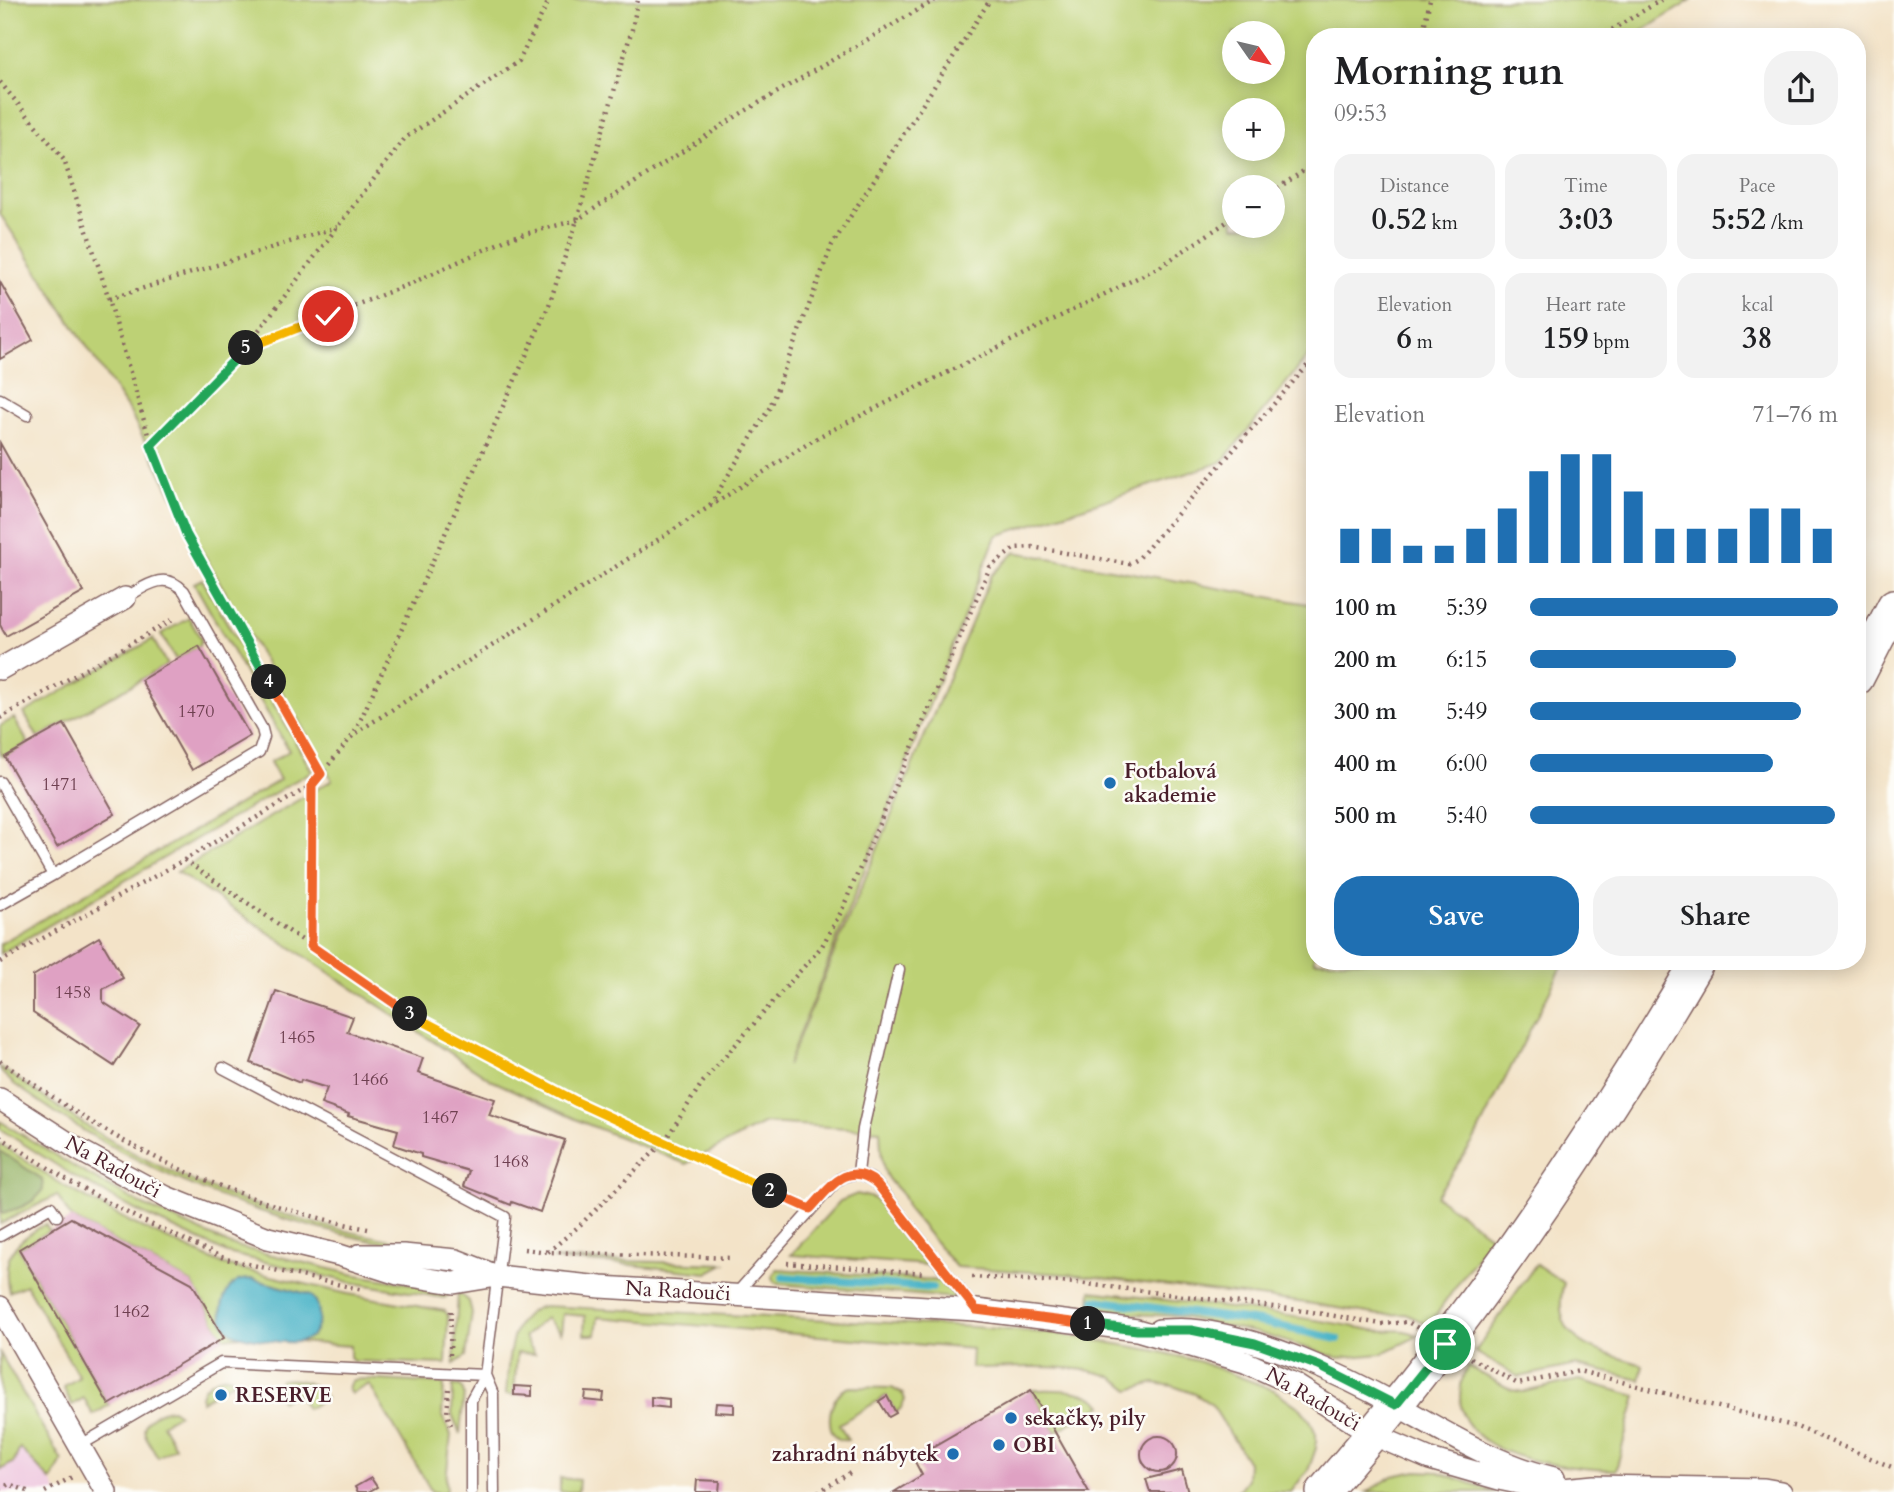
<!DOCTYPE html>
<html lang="en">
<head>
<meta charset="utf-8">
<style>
  :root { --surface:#fff; --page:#f2f2f2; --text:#202124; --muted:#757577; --accent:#1f6fb2 }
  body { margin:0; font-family:Cardo,serif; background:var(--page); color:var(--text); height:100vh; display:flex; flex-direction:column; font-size:26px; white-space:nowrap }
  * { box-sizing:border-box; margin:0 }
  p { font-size:23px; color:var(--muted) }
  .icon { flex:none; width:38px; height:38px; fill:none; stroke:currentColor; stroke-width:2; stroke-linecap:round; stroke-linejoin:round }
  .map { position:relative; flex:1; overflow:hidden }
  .sheet { position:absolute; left:1306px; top:28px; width:560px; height:942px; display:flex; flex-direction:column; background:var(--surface); border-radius:28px; box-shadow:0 4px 18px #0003 }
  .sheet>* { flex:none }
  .needle { width:46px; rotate:124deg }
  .tools { position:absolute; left:1222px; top:21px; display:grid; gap:14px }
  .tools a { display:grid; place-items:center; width:63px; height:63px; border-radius:50%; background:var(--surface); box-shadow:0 4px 18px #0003; font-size:35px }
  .pin { position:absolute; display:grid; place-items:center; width:60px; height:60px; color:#fff; margin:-30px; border:4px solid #fff; border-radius:50%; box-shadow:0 2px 7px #0007 }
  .km { position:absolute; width:35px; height:35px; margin:-18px; border-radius:50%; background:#222; color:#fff; font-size:19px; line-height:35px; text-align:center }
  .round { display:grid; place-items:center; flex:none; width:74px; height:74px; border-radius:28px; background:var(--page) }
  .summary { display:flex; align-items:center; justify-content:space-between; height:119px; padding:0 28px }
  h1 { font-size:38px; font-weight:700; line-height:52px }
  .stats { display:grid; grid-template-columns:repeat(3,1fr); gap:10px; height:119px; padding:7px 28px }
  .stats div { display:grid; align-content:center; border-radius:18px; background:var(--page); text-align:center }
  .stats b { font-size:30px; font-weight:700 }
  .stats small { font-size:19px; font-weight:400 }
  .stats p { font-size:19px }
  .chart { height:196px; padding:14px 28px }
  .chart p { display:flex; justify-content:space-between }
  .chart svg { width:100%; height:126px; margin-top:7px; stroke:var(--accent); stroke-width:6 }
  .cta { display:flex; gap:14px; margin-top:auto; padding:14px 28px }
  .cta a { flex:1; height:80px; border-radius:28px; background:var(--accent); color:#fff; font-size:28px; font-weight:700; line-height:80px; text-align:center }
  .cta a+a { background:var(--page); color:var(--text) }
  ul { padding:0 28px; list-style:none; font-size:23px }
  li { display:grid; grid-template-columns:112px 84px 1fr; align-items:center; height:52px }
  li i { height:18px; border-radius:9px; background:var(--accent) }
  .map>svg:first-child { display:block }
  .built { fill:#f1d0e3 }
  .green { fill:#bdd174; stroke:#847850; stroke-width:2; fill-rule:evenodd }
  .forest { fill:#96b366; stroke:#706948; stroke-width:2 }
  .water { fill:#49b3c7; stroke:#4a6979; stroke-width:2 }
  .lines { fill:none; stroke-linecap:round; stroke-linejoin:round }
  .stream { stroke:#49b3c7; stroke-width:8 }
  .building { fill:#dfa1c3 }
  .lane-casing { stroke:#856462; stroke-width:13 }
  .street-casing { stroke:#856462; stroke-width:24 }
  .primary-casing { stroke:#856462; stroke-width:36 }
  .path { stroke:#856462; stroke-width:4.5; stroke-dasharray:2 5; stroke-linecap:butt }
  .lane { stroke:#fff; stroke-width:10 }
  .street { stroke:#fff; stroke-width:21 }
  .primary { stroke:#fff; stroke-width:33 }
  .split-1-casing { stroke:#fff; stroke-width:14 }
  .split-2-casing { stroke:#fff; stroke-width:14 }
  .split-3-casing { stroke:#fff; stroke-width:14 }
  .split-4-casing { stroke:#fff; stroke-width:14 }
  .split-5-casing { stroke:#fff; stroke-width:14 }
  .split-6-casing { stroke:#fff; stroke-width:14 }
  .split-1 { stroke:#22a559; stroke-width:9 }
  .split-2 { stroke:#f0652b; stroke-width:9 }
  .split-3 { stroke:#f5b400; stroke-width:9 }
  .split-4 { stroke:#f0652b; stroke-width:9 }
  .split-5 { stroke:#22a559; stroke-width:9 }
  .split-6 { stroke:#f5b400; stroke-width:9 }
  .poi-dot { fill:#1f6fb2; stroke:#fdfcf7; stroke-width:2.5 }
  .labels { text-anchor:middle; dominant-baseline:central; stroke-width:5; stroke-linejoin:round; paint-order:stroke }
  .number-label { font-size:18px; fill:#6f4051 }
  .poi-label { font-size:21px; font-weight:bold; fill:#4a1f2b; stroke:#fdfcf7; text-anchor:start }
  .street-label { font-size:21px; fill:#4a1f2b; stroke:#fdfcf7 }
</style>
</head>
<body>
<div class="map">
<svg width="1894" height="1492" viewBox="0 0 1894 1492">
  <rect width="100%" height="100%" fill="#fdfcf7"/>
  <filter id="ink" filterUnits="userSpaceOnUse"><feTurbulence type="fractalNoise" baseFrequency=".0143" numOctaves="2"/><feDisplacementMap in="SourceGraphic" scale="14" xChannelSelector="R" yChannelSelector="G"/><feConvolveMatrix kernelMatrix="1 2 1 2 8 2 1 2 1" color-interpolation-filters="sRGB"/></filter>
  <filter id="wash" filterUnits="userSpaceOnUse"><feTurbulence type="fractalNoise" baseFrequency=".00686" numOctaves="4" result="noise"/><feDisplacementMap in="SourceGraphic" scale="28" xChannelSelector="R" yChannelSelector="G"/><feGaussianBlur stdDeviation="1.57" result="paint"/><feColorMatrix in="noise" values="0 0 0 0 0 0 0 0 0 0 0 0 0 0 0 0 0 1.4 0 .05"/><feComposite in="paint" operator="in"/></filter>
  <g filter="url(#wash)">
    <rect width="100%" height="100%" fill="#f3e3c8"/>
    <path class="built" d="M0,1375L56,1474L51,1481L57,1492H0Z"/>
    <path class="green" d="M0,0H1691L1633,37H1314V349L1222,462L996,536L787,1066L991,576L1015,552L1314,605V961H1565L1473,1142L1436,1196L1491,1236L1429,1325L1406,1314L1380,1315L1307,1303L1079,1275L956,1267L907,1208C906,1192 892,1188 886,1175C880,1161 881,1144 880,1130L765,1123L686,1164L582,1122L493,1081L177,872L332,780L191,532L131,414L0,214ZM1234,33H1272V72H1234ZM1234,110H1272V149H1234ZM1234,187H1272V226H1234Z
      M202,579L312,771L0,954V944L280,780L270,762L289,751L194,583Z
      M189,618L201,639L199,646L176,660L161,634Z
      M153,639L167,665L38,738L24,713Z
      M14,718L28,743L5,757L0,755V726Z
      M0,1067C32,1089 64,1112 98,1133C198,1193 333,1238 450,1247L449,1253C326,1238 207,1201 98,1139C69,1123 42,1103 14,1084L2,1073Z
      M0,1121L76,1168L141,1204L231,1245L351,1274L448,1290V1295L444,1298L349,1282L227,1253L137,1211L72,1175L0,1129Z
      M0,1144L66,1187L132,1223L224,1265L348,1294L445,1311L448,1316L446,1364L353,1361L350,1357V1346L297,1342L312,1336L315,1331L311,1295L252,1279L225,1325L231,1332L241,1336L224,1338L192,1283L71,1218L57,1195L0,1224Z
      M857,1194L873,1198L881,1205L928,1265L791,1255L840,1201Z
      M45,1224L49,1231L19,1249L109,1405L93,1415L84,1398L72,1405L64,1389L65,1386L79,1377L26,1285L9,1292C0,1254 17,1241 45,1224Z
      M553,1259L724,1264L707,1273L622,1264L561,1261Z
      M1536,1264L1564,1283C1547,1343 1599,1351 1643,1365L1640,1380L1576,1365L1519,1377L1475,1352Z
      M777,1269L943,1281L957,1297L955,1298L778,1284L774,1282L772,1277Z
      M1091,1291C1185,1303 1279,1312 1372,1330C1390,1333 1401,1326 1418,1336L1381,1354L1339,1358L1258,1333L1210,1323L1176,1316L1130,1314L1090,1307Z
      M458,1292L469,1301L472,1313L466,1356L454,1364Z
      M544,1306L974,1327L1059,1334L1152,1350L1198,1361L1274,1390L1301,1409L1310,1420L1316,1434V1448L1309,1468L1291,1492H1237L1247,1479L1248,1462L1212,1405L1195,1394L1173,1386L1154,1383L1130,1390C1123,1384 1116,1378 1107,1375C1071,1363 1010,1368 971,1368L972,1349L598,1317L596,1335H584L585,1316L563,1314L561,1333L546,1318L524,1337L535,1354L517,1353L514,1395L506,1394C509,1363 506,1315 544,1306Z
      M0,1353L62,1461L51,1481L20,1448L14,1462L0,1470Z
      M1467,1366L1512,1390L1523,1392L1579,1380L1636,1396L1616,1470C1557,1468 1429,1457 1467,1366Z
      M229,1376L236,1380L201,1401C200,1385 215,1377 229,1376Z
      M365,1379L444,1384L442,1416L451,1435L446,1480L447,1492H432L369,1384L351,1394L348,1389L350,1383L353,1380Z
      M280,1380C300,1378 313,1382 326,1398L307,1409L297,1392L281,1401L274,1388Z
      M453,1385L461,1386L464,1394L460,1434L452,1414Z
      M850,1387L892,1388L903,1394L905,1400L901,1408L896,1413L886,1396L839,1424L848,1440C823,1445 824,1394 850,1387Z
      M1031,1390C1055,1390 1085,1387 1103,1405L1055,1432Z
      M172,1409L179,1414L162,1424L175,1447L158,1457C148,1440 134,1427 156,1414C162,1411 165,1409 172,1409Z
      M1417,1471L1439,1472L1495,1492H1367L1393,1476Z
      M560,1478L579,1480L578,1492H560Z"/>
    <path class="forest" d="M0,1151L42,1179L43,1190C34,1204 18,1209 2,1213Z"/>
    <path class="water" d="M252,1279L311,1295C322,1306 321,1323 312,1336C307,1339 302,1342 296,1342C283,1343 240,1339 230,1331C215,1320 222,1291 236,1282C241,1279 247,1279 252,1279Z"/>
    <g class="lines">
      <path class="stream" d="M783,1277L932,1288
        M1095,1300L1260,1322L1338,1339"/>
    </g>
    <g id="blocks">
      <path class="building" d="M0,282L33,340L0,359Z
        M0,443L84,592L6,636L0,625Z
        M199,646L250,736L192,770L141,680Z
        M64,724L115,814L57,847L5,757Z
        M99,937L123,978L103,989V1002L140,1026L114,1066L33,1013V976Z
        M276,991L353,1017L347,1032L423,1058L418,1073L495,1099L489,1115L565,1140L540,1212L512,1202L511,1205L464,1186L469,1171L421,1157V1154L394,1145L398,1130L348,1116L349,1114L321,1104L327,1088L301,1080L300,1083L251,1063Z
        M71,1218L192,1283L224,1338L109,1405L19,1249Z
        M514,1386L532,1387V1396L514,1395Z
        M1031,1390L1089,1492H894L922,1475L913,1458Z
        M586,1392L604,1393L603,1402L585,1400Z
        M887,1396L896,1413L889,1417L879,1401Z
        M651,1397L669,1399V1408L651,1406Z
        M716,1403L734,1404V1413L715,1412Z
        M1141 1454a18 18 0 1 1 36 0a18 18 0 1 1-36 0Z
        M1182,1470L1188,1492H1150L1146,1479Z
        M371,1478L377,1487L368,1492H358L355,1487Z
        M697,1480L720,1481L719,1492H696Z"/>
    </g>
  </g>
  <g filter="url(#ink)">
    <use href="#blocks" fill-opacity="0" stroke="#856462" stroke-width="2"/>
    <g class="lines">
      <defs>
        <path id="lane" d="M0,399L27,415
          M0,782L53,875L259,752L264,737L262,729L184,591C164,570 146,586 125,598
          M0,905L53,875
          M899,970L863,1129L858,1173L871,1179L877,1184L974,1308
          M223,1068L505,1217L485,1375L471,1400V1492
          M0,1236L51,1207L57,1216
          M735,1295L835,1183L843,1177L858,1173
          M485,1375L493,1394L494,1492
          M79,1446L221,1363L485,1375"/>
        <path id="street" d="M0,669L125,598
          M0,1099L79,1150L166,1197L268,1238L339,1255L398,1274L454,1283L497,1276L601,1287L976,1310L1137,1330L1245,1362L1294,1384L1372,1434L1430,1459L1499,1479L1552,1490L1594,1486L1764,1489L1781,1492
          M359,1255H403L456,1260L497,1276
          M0,1307L106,1492
          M1159,1330C1170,1330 1181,1329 1191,1330C1259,1336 1341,1374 1400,1407C1450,1435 1498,1465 1554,1478"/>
        <path id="primary" d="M1857,678L1894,606
          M1323,1492C1466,1328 1588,1148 1698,961"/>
      </defs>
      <use href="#lane" class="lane-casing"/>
      <use href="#street" class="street-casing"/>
      <use href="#primary" class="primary-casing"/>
      <path class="path" d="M1422,37L1430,0
        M1600,37L1661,0
        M0,82L64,160L109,299L151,445L186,534L321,774
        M1272,192L1314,164
        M109,299L337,227
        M246,347L405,138L519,61L549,0
        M151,445L244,349L412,283L510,238L577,220L740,114L935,0
        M710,505L770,407L832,245L990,0
        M0,718L174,619
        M355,732L549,305L577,220L632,29L638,0
        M184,860L414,1016L577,1102L796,1202
        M311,945L312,785
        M0,962L184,860L312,785L354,734L820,436L1161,266L1234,217
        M0,1061C34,1084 67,1108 103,1129C184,1177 276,1211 368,1229
        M0,1137L69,1181L135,1217L226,1259L363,1290
        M524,1249L548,1252L732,1258
        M548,1252L578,1227L664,1142L702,1083L822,946L841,912L990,567L1015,548L1032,547L1129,564L1138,559L1314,358
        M787,1263L925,1273
        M972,1277L1078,1283L1306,1311L1381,1324L1408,1322L1421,1330
        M450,1355L451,1306
        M1471,1358L1518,1384L1579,1371L1797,1427L1894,1468
        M449,1389L447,1414L451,1425
        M0,1489L9,1484L30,1492
        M45,1492L72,1477
        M818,1492L850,1473"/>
      <use href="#lane" class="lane"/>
      <use href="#street" class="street"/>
      <use href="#primary" class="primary"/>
    </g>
  </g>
  <g class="lines" filter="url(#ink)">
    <defs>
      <path id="split-1" d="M1088,1324L1137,1330H1191L1255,1343L1319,1366L1396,1405L1445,1344"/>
      <path id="split-2" d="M770,1191L810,1209C829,1189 848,1158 877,1184L976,1310L1088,1324"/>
      <path id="split-3" d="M410,1014L577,1102L770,1191"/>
      <path id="split-4" d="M269,682L321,774L312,785L311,946L410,1014"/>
      <path id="split-5" d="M246,348L151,445L186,534L269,682"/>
      <path id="split-6" d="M246,348L328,316"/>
    </defs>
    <use href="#split-1" class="split-1-casing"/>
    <use href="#split-2" class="split-2-casing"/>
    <use href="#split-3" class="split-3-casing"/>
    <use href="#split-4" class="split-4-casing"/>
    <use href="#split-5" class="split-5-casing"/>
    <use href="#split-6" class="split-6-casing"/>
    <use href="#split-1" class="split-1"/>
    <use href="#split-2" class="split-2"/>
    <use href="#split-3" class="split-3"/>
    <use href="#split-4" class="split-4"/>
    <use href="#split-5" class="split-5"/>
    <use href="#split-6" class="split-6"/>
  </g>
  <g class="poi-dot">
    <circle cx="1110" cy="783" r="7"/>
    <circle cx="221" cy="1395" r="7"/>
    <circle cx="1011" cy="1418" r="7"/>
    <circle cx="999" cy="1445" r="7"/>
    <circle cx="953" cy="1454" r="7"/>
  </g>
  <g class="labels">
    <g class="number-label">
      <text x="196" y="711">1470</text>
      <text x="60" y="784">1471</text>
      <text x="73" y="992">1458</text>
      <text x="297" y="1037">1465</text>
      <text x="370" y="1079">1466</text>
      <text x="440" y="1117">1467</text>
      <text x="511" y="1161">1468</text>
      <text x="131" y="1311">1462</text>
    </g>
    <g class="poi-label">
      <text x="1124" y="771">Fotbalová<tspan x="1124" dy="24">akademie</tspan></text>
      <text x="235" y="1395">RESERVE</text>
      <text x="1025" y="1418">sekačky, pily</text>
      <text x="1013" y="1445">OBI</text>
      <text x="939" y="1454" text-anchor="end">zahradní nábytek</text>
    </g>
    <g class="street-label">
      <text transform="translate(113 1167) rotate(29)">Na Radouči</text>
      <text transform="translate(678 1291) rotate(3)">Na Radouči</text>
      <text transform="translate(1313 1399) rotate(30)">Na Radouči</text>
    </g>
  </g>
</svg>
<div class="tools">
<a><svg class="needle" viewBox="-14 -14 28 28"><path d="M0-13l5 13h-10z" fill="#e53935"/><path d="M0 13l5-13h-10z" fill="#757577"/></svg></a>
<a>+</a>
<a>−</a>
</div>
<div class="pin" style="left:1445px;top:1344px;background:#1e9e55"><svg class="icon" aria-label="arrive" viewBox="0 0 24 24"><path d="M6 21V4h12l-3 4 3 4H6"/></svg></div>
<div class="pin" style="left:328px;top:316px;background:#d93025"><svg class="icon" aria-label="check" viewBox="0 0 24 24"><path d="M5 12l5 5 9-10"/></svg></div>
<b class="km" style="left:1088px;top:1324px">1</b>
<b class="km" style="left:770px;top:1191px">2</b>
<b class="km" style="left:410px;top:1014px">3</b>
<b class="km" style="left:269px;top:682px">4</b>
<b class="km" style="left:246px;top:348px">5</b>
<section class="sheet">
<div class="summary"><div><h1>Morning run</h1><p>09:53</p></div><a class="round"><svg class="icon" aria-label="share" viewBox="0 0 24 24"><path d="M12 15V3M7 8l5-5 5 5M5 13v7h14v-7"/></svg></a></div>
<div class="stats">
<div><p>Distance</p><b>0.52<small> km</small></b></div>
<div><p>Time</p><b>3:03</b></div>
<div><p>Pace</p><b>5:52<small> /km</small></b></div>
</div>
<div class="stats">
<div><p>Elevation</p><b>6<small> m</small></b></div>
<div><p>Heart rate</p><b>159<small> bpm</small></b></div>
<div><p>kcal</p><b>38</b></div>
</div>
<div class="chart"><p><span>Elevation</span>71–76 m</p>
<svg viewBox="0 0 160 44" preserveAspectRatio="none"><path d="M5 44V32M15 44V32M25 44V38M35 44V38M45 44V32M55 44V25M65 44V12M75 44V6M85 44V6M95 44V19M105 44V32M115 44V32M125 44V32M135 44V25M145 44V25M155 44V32"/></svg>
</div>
<ul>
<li><b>100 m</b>5:39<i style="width:100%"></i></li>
<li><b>200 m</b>6:15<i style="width:67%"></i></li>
<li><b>300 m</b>5:49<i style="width:88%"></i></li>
<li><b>400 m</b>6:00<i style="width:79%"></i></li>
<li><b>500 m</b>5:40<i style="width:99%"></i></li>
</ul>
<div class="cta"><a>Save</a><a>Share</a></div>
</section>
</div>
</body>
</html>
